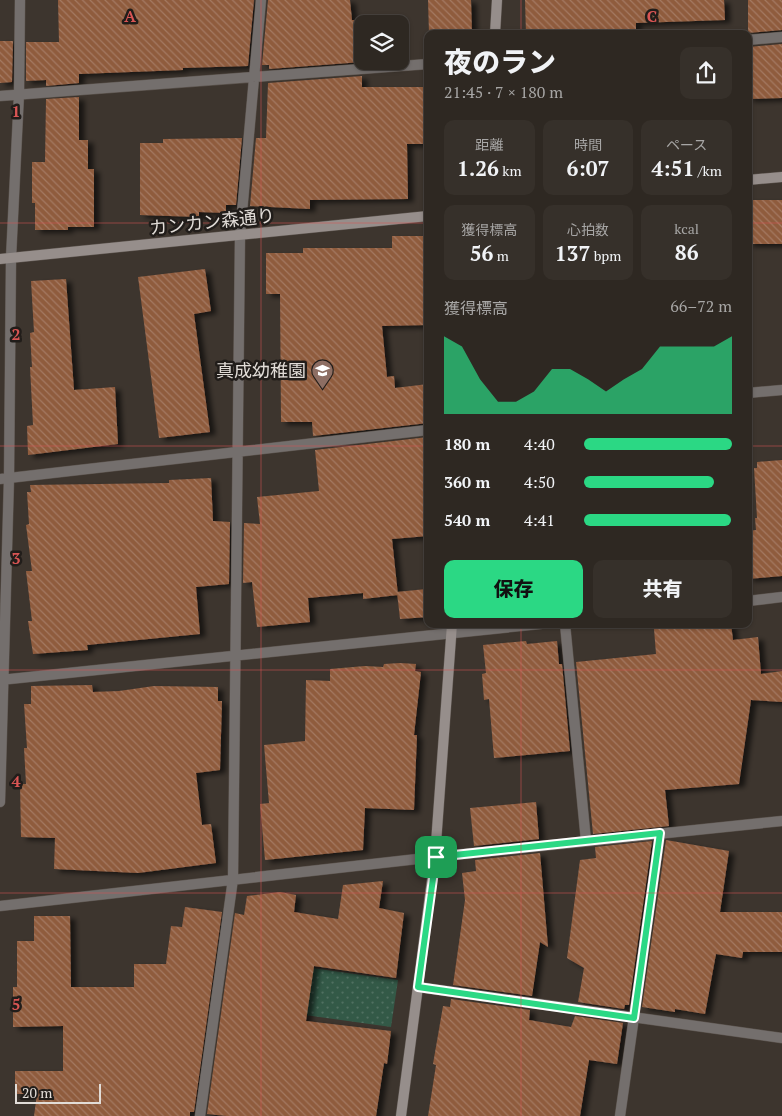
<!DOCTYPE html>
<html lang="ja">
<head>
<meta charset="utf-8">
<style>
  :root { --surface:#2e2822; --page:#36302a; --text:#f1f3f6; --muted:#a7a6a5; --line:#494440; --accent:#2bd884 }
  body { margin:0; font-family:"PT Serif","Noto Sans JP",serif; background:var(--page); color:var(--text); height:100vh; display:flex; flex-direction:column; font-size:19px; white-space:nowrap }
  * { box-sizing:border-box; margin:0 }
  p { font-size:16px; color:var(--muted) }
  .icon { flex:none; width:28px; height:28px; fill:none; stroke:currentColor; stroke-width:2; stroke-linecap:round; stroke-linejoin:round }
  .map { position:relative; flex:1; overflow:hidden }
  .side { position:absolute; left:424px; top:30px; width:328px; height:598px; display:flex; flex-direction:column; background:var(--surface); border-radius:10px; box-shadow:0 1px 4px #0004,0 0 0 1px var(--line) }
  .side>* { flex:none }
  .fabs { position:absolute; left:354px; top:15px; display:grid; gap:10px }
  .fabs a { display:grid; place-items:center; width:55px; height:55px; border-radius:10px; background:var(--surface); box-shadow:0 1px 4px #0004,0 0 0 1px var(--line); font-size:25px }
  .scale { position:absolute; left:15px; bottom:12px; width:86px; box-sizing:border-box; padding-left:5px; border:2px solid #e2ddd8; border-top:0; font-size:14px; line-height:18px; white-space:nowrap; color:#e2ddd8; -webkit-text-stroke:4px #211d1a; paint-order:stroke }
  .pin { position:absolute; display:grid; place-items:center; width:42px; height:42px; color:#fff; margin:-21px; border-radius:10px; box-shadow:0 2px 8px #0006 }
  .round { display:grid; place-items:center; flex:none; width:52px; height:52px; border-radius:10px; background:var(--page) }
  .head { display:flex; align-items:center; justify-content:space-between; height:85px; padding:0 20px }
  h1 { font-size:28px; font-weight:800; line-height:38px }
  .stats { display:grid; grid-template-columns:repeat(3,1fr); gap:8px; height:85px; padding:5px 20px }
  .stats div { display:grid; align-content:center; border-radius:10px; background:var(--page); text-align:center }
  .stats b { font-size:21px; font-weight:800 }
  .stats small { font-size:14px; font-weight:400 }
  .stats p { font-size:14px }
  .chart { height:140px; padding:10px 20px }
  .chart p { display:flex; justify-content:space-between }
  .chart svg { width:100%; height:90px; margin-top:5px; fill:var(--accent); opacity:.7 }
  .button { display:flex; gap:10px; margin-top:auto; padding:10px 20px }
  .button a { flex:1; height:58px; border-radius:10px; background:var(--accent); color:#111; font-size:20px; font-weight:800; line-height:58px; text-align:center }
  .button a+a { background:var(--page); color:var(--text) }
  ul { padding:0 20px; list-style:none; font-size:16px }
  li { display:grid; grid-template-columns:80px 60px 1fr; align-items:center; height:38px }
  li i { height:12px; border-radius:6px; background:var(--accent) }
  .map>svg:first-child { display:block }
  .park { fill:url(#park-dots) }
  .building { fill:url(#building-back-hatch); filter:url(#shadow) }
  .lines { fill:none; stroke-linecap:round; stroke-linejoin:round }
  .lane-casing { stroke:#5b534d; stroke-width:11 }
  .street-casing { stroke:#5b534d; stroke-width:11 }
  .secondary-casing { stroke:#5b534d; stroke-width:11 }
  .lane { stroke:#746f6d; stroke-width:10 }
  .street { stroke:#746f6d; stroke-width:10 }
  .secondary { stroke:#968e8b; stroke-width:10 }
  .route-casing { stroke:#fff; stroke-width:10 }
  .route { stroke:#2bd884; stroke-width:6 }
  .grid { fill:none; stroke:#d95554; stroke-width:1; stroke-opacity:0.55 }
  .labels { text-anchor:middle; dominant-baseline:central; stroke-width:5; stroke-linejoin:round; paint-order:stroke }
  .street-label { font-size:18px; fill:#e2ddd8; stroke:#211d1a }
  .poi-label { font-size:18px; fill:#e2ddd8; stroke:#211d1a; text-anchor:end }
  .grid-label { font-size:16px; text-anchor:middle; font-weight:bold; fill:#d95554; stroke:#211d1a; stroke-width:5; stroke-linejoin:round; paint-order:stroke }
</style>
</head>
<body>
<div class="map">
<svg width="782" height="1116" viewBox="0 0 782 1116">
  <defs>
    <pattern id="park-dots" width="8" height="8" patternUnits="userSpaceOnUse" patternTransform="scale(1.25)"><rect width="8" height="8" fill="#335947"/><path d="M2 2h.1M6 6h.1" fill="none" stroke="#507061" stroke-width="1.8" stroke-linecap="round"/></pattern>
    <pattern id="building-back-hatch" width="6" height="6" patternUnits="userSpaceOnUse" patternTransform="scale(1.25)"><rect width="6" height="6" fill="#8f5b3e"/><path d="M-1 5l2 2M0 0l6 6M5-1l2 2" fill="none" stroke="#a47a62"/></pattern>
    <filter id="shadow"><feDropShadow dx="5.5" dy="3" stdDeviation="2.5" flood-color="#0009"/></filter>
  </defs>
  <rect width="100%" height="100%" fill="#3d352e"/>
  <path class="park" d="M312,968L398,980L391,1027L305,1015Z"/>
  <path class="building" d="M58,0H254L248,66L183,68V70L79,74V83L46,86V80L26,81V42H59Z
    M268,0H350L352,20H362V62L269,69V65H262Z
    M428,0H471L472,34H429Z
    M525,0H724L725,20L636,23V30L567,32V34H526Z
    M748,0H782V30L748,33Z
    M0,41H13L12,82L0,83Z
    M782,44V98L748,99V47Z
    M362,76V87H428V144H407L408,199L310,200V209L250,206L256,138H266L268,83Z
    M79,97V140H88V169H94V227H68V230H35V203H32V162H45L46,99Z
    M242,138L236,205H226V213L199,212V217L140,215V143H163V139Z
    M748,200H782V244H748Z
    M392,236H428V325L382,326L387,377L394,376L395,388L428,384V423L313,436L312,422H281L280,294H266V253H303V248H392Z
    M205,269L211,311L194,314L210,432L159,438L138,277Z
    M66,279L74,390L115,387L118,444L28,455L27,426L33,425L30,367H32L30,333L34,332L31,281Z
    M428,437V536L392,539L398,595L363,599V593L308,598L310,622L257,627L252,582L243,583L244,523L260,524L257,497L319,491L315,450Z
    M782,460V576L748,579V531L756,530L755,518H757L754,468H757V462Z
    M211,478L213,521L230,522L229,584L196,587L200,634L87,645L88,650L33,654L28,621H32L26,571H32L26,525L29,524L27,492H31L30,485L169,483V480Z
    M426,589L428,617L400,619L397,592Z
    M731,624L733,640L758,637L761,674L782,671V702L751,700L739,784L665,790L669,826L593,834L576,662L656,654L654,629L682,626L683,629Z
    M526,641L527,644L557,641L559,664H562L570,751L494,758L489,699L484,700L482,674L486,673L483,645Z
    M400,663L416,664L415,671L421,672L414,735H417L414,810L365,808L363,850L265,860L260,804L269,803L264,745L305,741L306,680L330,681V669L365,666L383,667L384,664Z
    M92,685L93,692L119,691L154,686L218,687V701H222L220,770L196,773L202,825L211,824L216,863L138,873L54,869L55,838L21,837L20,784H26L24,748H27L24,704H31V686Z
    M536,802L539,839L474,846L470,808Z
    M666,840L729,851L720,912H782V952H743L742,958L716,954L705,1014L675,1009V1012L642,1007Z
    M652,841L629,1005H625L624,1009L578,1002L584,968L567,958L580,860L596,858L595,847Z
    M540,853L548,947L540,942L532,996L453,985L465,900L462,873L476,871L475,860Z
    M383,881L379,908L404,913L396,978L314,966L306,1021L391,1031L387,1064L384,1063L376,1116H227L207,1114L235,913L244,915L247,896L280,892L296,895L294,912L338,919L343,885Z
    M185,907L222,912L194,1112H190V1116H34L37,1094H15V1071H63V1026L13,1027V987H17V941H34V916H70L71,987H134V964H166L171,926L182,927Z
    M451,999L530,1010L529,1020L571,1027L575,1016L623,1023L617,1064L589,1060L580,1116H428L436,1065L433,1064L443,1006L450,1007Z"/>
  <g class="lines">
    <defs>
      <path id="lane" d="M565,624L586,841"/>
      <path id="street" d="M748,40L782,37
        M0,96L428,64
        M748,393L782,390
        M0,479L428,430
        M748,601L782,597
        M0,680L540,624
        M0,802L9,478L11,258L19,94L20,0
        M0,906L435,857L782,821
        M418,987L782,1038
        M200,1116L233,879L240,235L261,0
        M620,1116L660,833"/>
      <path id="secondary" d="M495,34L497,0
        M748,180L782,177
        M0,259L428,216
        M401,1116L435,857L452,624"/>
    </defs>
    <use href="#lane" class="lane-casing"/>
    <use href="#street" class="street-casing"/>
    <use href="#secondary" class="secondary-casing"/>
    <use href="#lane" class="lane"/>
    <use href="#street" class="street"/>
    <use href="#secondary" class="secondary"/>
  </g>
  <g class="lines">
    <defs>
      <path id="route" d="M660,833L634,1018L418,987L436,857Z"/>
    </defs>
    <use href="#route" class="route-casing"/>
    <use href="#route" class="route"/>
  </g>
  <path class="grid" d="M261,0V1116M521,0V34M0,223H428M748,223H782M0,446H428M748,446H782M521,624V1116M0,670H782M0,893H782"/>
  <defs>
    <symbol id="school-pin" viewBox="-11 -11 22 30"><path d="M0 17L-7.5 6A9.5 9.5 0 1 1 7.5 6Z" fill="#8d6e63" stroke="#211d1a"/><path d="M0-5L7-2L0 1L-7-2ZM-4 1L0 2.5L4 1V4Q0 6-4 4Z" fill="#fff"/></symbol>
  </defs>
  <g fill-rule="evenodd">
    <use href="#school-pin" x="310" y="358" width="25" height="34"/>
  </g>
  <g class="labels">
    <g class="street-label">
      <text transform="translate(212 221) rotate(-6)">カンカン森通り</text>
    </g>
    <g class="poi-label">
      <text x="306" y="370">真成幼稚園</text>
    </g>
  </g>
  <g class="grid-label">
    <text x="130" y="22">A</text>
    <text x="652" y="22">C</text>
    <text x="16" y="117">1</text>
    <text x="16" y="340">2</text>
    <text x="16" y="564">3</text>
    <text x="16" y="787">4</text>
    <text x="16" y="1010">5</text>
  </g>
</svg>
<div class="fabs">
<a><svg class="icon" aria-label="layers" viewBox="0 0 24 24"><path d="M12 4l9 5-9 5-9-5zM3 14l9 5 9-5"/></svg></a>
</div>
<div class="scale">20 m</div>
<div class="pin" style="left:436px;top:857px;background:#1e9e55"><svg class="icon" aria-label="arrive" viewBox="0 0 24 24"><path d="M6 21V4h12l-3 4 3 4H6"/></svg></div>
<section class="side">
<div class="head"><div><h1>夜のラン</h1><p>21:45 · 7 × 180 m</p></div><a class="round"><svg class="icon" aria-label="share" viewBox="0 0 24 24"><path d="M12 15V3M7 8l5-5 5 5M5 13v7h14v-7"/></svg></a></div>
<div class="stats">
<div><p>距離</p><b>1.26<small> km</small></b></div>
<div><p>時間</p><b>6:07</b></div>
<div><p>ペース</p><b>4:51<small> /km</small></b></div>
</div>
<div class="stats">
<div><p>獲得標高</p><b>56<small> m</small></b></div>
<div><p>心拍数</p><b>137<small> bpm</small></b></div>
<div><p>kcal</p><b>86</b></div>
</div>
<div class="chart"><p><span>獲得標高</span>66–72 m</p>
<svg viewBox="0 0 160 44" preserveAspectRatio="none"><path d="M0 44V6L10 11L20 27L30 38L40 38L50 33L60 22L70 22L80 27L90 33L100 27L110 22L120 11L130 11L140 11L150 11L160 6V44z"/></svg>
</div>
<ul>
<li><b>180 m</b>4:40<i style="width:100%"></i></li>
<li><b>360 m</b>4:50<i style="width:88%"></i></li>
<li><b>540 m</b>4:41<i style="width:99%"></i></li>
</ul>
<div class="button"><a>保存</a><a>共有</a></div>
</section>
</div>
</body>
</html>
